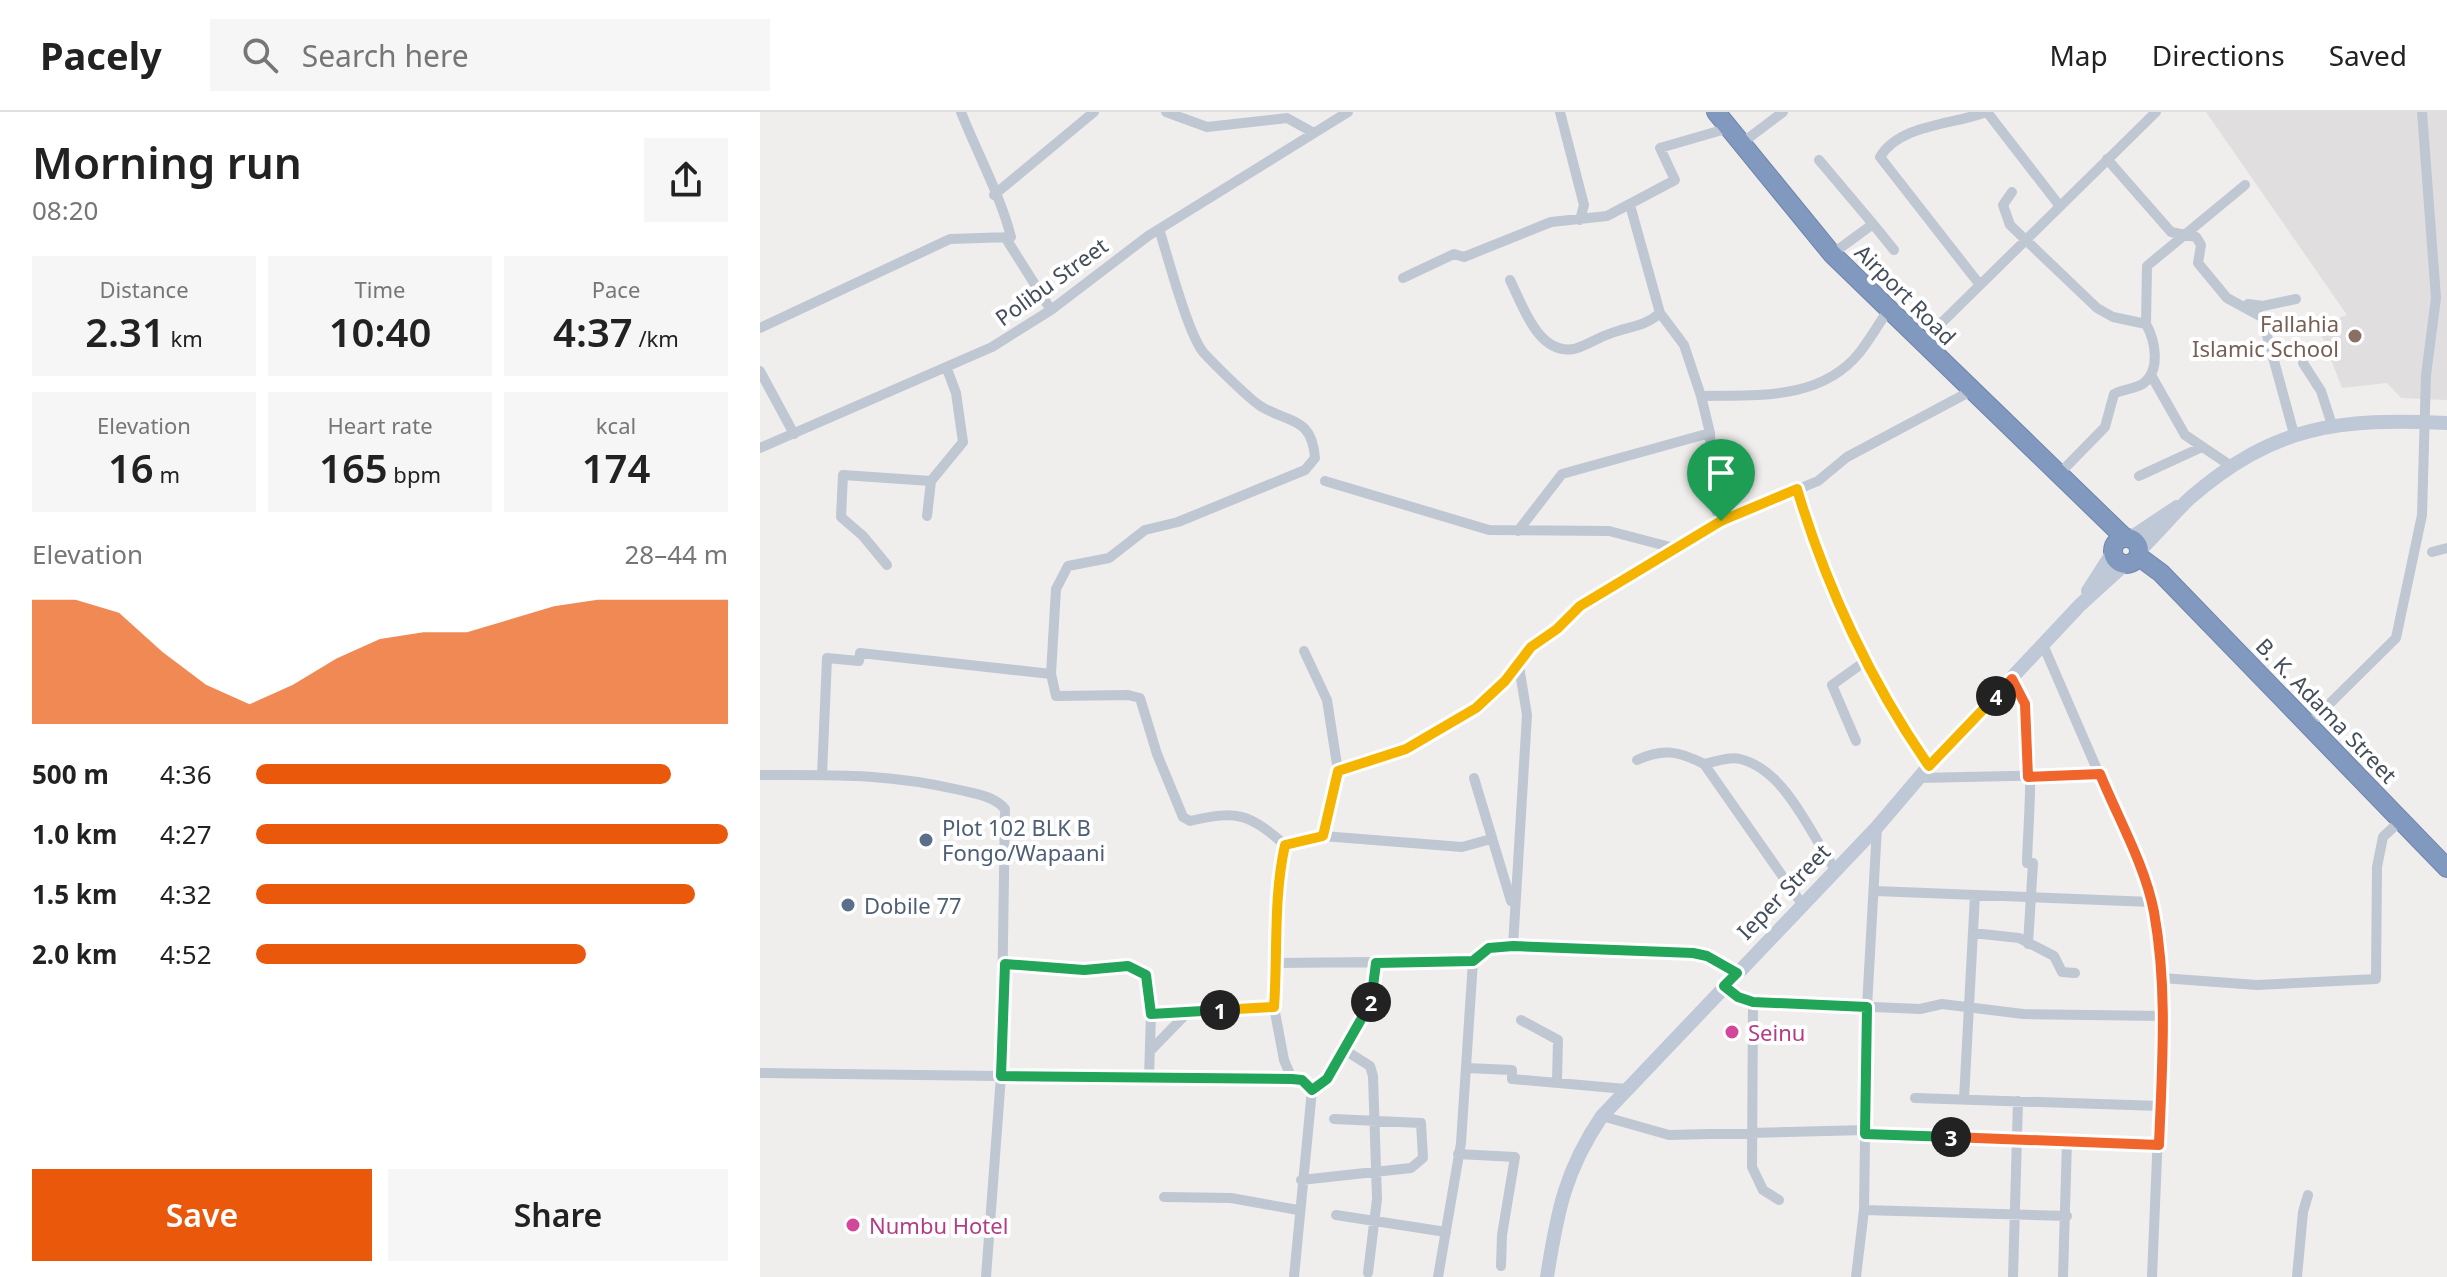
<!DOCTYPE html>
<html lang="en">
<head>
<meta charset="utf-8">
<style>
  :root { --surface:#fff; --page:#f6f6f6; --text:#222; --muted:#767676; --line:#e0e0e0; --accent:#ea580c }
  body { margin:0; font-family:"Noto Sans",sans-serif; background:var(--page); color:var(--text); height:100vh; display:flex; flex-direction:column; font-size:30px; white-space:nowrap }
  * { box-sizing:border-box; margin:0 }
  p { font-size:26px; color:var(--muted) }
  .icon { flex:none; width:44px; height:44px; fill:none; stroke:currentColor; stroke-width:2; stroke-linecap:round; stroke-linejoin:round }
  .map { position:relative; flex:1; overflow:hidden }
  .details { display:flex; flex-direction:column; background:var(--surface); width:760px }
  .details>* { flex:none }
  .pin { position:absolute; display:grid; place-items:center; width:68px; height:68px; color:#fff; margin:-82px -34px; border-radius:50% 50% 50% 0; rotate:-45deg; box-shadow:0 0 8px #0007 }
  .pin .icon { rotate:45deg }
  .km { position:absolute; width:40px; height:40px; margin:-20px; border-radius:50%; background:#222; color:#fff; font-size:22px; line-height:40px; text-align:center }
  .round { display:grid; place-items:center; flex:none; width:84px; height:84px; border-radius:0px; background:var(--page) }
  .summary { display:flex; align-items:center; justify-content:space-between; height:136px; padding:0 32px }
  h1 { font-size:44px; font-weight:600; line-height:60px }
  .figures { display:grid; grid-template-columns:repeat(3,1fr); gap:12px; height:136px; padding:8px 32px }
  .figures div { display:grid; align-content:center; border-radius:0px; background:var(--page); text-align:center }
  .figures b { font-size:40px; font-weight:600 }
  .figures small { font-size:22px; font-weight:400 }
  .figures p { font-size:22px }
  .chart { height:224px; padding:16px 32px }
  .chart p { display:flex; justify-content:space-between }
  .chart svg { width:100%; height:144px; margin-top:8px; fill:var(--accent); opacity:.7 }
  .cta { display:flex; gap:16px; margin-top:auto; padding:16px 32px }
  .cta a { flex:1; height:92px; border-radius:0px; background:var(--accent); color:#fff; font-size:32px; font-weight:600; line-height:92px; text-align:center }
  .cta a+a { background:var(--page); color:var(--text) }
  ul { padding:0 32px; list-style:none; font-size:26px }
  li { display:grid; grid-template-columns:128px 96px 1fr; align-items:center; height:60px }
  li i { height:20px; border-radius:10px; background:var(--accent) }
  header { display:flex; align-items:center; gap:48px; box-sizing:border-box; height:112px; padding:0 40px; background:var(--surface); border-bottom:2px solid var(--line) }
  header strong { font-size:38px }
  nav { display:flex; gap:44px; margin-inline-start:auto; font-size:28px }
  .search { width:560px; height:72px; background:var(--page); display:flex; align-items:center; gap:20px; box-sizing:border-box; padding:0 28px; border-radius:0px; color:var(--muted); font-size:30px }
  main { display:flex; flex:1; min-height:0 }
  .map>svg:first-child { display:block }
  .education { fill:#e1dedf }
  .lines { fill:none; stroke-linecap:round; stroke-linejoin:round }
  .highway-casing { stroke:#6d84ab; stroke-width:20 }
  .street { stroke:#bfc7d3; stroke-width:10 }
  .secondary { stroke:#bec8d7; stroke-width:14 }
  .highway { stroke:#8199bf; stroke-width:18 }
  .split-1-casing { stroke:#fff; stroke-width:16 }
  .split-2-casing { stroke:#fff; stroke-width:16 }
  .split-3-casing { stroke:#fff; stroke-width:16 }
  .split-4-casing { stroke:#fff; stroke-width:16 }
  .split-5-casing { stroke:#fff; stroke-width:16 }
  .split-1 { stroke:#f5b400; stroke-width:10 }
  .split-2 { stroke:#22a559; stroke-width:10 }
  .split-3 { stroke:#22a559; stroke-width:10 }
  .split-4 { stroke:#f0652b; stroke-width:10 }
  .split-5 { stroke:#f5b400; stroke-width:10 }
  .education-dot { fill:#8d6e63; stroke:#fff; stroke-width:3 }
  .service-dot { fill:#5c6f8a; stroke:#fff; stroke-width:3 }
  .hotel-dot { fill:#d1479c; stroke:#fff; stroke-width:3 }
  .labels { text-anchor:middle; dominant-baseline:central; stroke-width:8; stroke-linejoin:round; paint-order:stroke }
  .street-label { font-size:22px; fill:#444e5b; stroke:#fff }
  .education-label { font-size:22px; fill:#785e54; stroke:#fff; text-anchor:end }
  .service-label { font-size:22px; fill:#4e5e75; stroke:#fff; text-anchor:start }
  .hotel-label { font-size:22px; fill:#b23c85; stroke:#fff; text-anchor:start }
</style>
</head>
<body>
<header>
<strong>Pacely</strong>
<div class="search"><svg class="icon" aria-label="search" viewBox="0 0 24 24"><circle cx="10" cy="10" r="6"/><path d="M15 15l6 6"/></svg>Search here</div>
<nav><a>Map</a><a>Directions</a><a>Saved</a></nav>
</header>
<main>
<section class="details">
<div class="summary"><div><h1>Morning run</h1><p>08:20</p></div><a class="round"><svg class="icon" aria-label="share" viewBox="0 0 24 24"><path d="M12 15V3M7 8l5-5 5 5M5 13v7h14v-7"/></svg></a></div>
<div class="figures">
<div><p>Distance</p><b>2.31<small> km</small></b></div>
<div><p>Time</p><b>10:40</b></div>
<div><p>Pace</p><b>4:37<small> /km</small></b></div>
</div>
<div class="figures">
<div><p>Elevation</p><b>16<small> m</small></b></div>
<div><p>Heart rate</p><b>165<small> bpm</small></b></div>
<div><p>kcal</p><b>174</b></div>
</div>
<div class="chart"><p><span>Elevation</span>28–44 m</p>
<svg viewBox="0 0 160 44" preserveAspectRatio="none"><path d="M0 44V6L10 6L20 10L30 22L40 32L50 38L60 32L70 24L80 18L90 16L100 16L110 12L120 8L130 6L140 6L150 6L160 6V44z"/></svg>
</div>
<ul>
<li><b>500 m</b>4:36<i style="width:88%"></i></li>
<li><b>1.0 km</b>4:27<i style="width:100%"></i></li>
<li><b>1.5 km</b>4:32<i style="width:93%"></i></li>
<li><b>2.0 km</b>4:52<i style="width:70%"></i></li>
</ul>
<div class="cta"><a>Save</a><a>Share</a></div>
</section>
<div class="map">
<svg width="1687" height="1165" viewBox="0 0 1687 1165">
  <rect width="100%" height="100%" fill="#f0eded"/>
  <path class="education" d="M1446,0H1687V288L1641,286L1627,271L1582,276L1558,214L1587,203Z"/>
  <g class="lines">
    <defs>
      <path id="highway" d="M956,0L1072,142L1365,426
        M1353 439a13 13 0 1 1 26 0a13 13 0 1 1-26 0Z
        M1378,444L1401,461L1687,756"/>
    </defs>
    <use href="#highway" class="highway-casing"/>
    <path class="street" d="M201,0C217,41 240,82 251,125H245L291,198
      M406,0L447,15L527,6L554,21
      M800,0L824,93L820,108
      M1227,0L1299,93
      M982,31L1023,0
      M1347,47L1411,120L1436,125L1441,133L1438,151L1467,186L1502,205L1534,322
      M1059,48L1113,112L1072,142
      M1252,80L1243,93L1250,113L1337,196L1353,205L1386,212C1395,228 1401,257 1384,271C1376,277 1363,277 1354,282L1345,315L1299,362
      M234,83L334,0
      M870,93L900,201L924,233L941,284L950,321L952,389L961,409
      M1113,112L1134,138
      M643,166L694,142L704,145L791,110L847,104L915,68L900,36L969,16
      M750,168C763,194 778,243 814,237C826,234 837,226 849,222C868,214 883,216 900,201
      M1220,173L1120,45C1140,12 1193,13 1226,0
      M1488,192L1503,194L1536,187
      M1386,212L1387,154L1485,73
      M0,216L190,127L251,125
      M1161,231L1396,0
      M1543,251L1561,279L1572,313
      M0,259L34,322
      M1391,263L1425,323L1471,354
      M941,284C996,283 1061,289 1100,240C1110,227 1119,212 1128,198
      M0,336L232,235L291,198L388,124L588,0
      M1379,364L1442,335
      M565,369L729,418L849,419L914,436
      M1037,377C1066,474 1111,570 1169,654
      M167,404L171,369L203,330L196,281L187,257
      M758,419L802,362L950,321
      M1672,440L1687,436
      M127,453L103,424L81,405L83,363L171,369
      M1284,535L1378,752L1394,799L1404,877L1392,1165
      M544,539L567,588L578,659
      M758,548L767,603L753,834L933,841L947,844L977,861
      M291,562L296,477L308,454L349,446L385,418L418,410L545,358L555,346C552,305 529,311 502,295C491,289 452,250 443,240C427,219 408,145 399,117
      M1252,567C1280,608 1268,701 1267,751H1273L1268,832
      M1547,614L1636,526L1662,403L1666,263L1676,186L1662,0
      M1096,629L1072,573L1107,548
      M877,648C903,636 919,639 944,652L1042,792
      M944,652C955,650 970,644 980,647C1026,658 1050,722 1075,757
      M0,663C74,663 126,661 200,678C216,682 234,684 245,697L241,964L226,1165
      M62,663L67,546L99,549L100,541L291,562L296,584L368,583L380,586L397,642L423,705L430,709C477,698 488,701 525,733L515,803L517,851L514,895L524,948L532,967
      M714,666L751,789
      M1158,666L1340,662
      M563,724L702,735L731,727
      M525,733L563,724L578,659L646,637L716,596L745,569L771,535L797,517L820,494L914,436L961,409L1058,369L1087,345L1211,279
      M1115,779L1391,790
      M1213,821L1259,826L1294,844L1302,860L1315,861
      M517,851L713,849L729,836L753,834
      M245,852L324,858L368,854C392,861 388,880 391,902
      M1402,866L1497,873L1616,867L1617,755L1623,725L1641,708
      M964,874L978,885L993,890L1160,897L1182,892L1263,902L1403,904
      M993,890L992,1055L1003,1078L1019,1088
      M761,908L798,928L797,969
      M392,937L428,900
      M583,937L610,954L613,964L617,1087L608,1161
      M706,956L752,958V967L866,977
      M0,961L542,968L552,978L534,1165
      M389,966L391,902L514,895
      M552,978L567,967L613,886L616,851
      M1155,986L1400,994
      M1204,987L1215,783
      M842,1004L909,1023L1105,1018
      M1105,1022L1399,1033
      M698,1042L755,1045L742,1123L741,1154
      M541,1068L651,1056L663,1046L661,1011L574,1007
      M404,1085L471,1086L538,1098
      M1104,1098L1307,1104
      M576,1103L686,1120
      M678,1165L701,1031L713,849
      M1096,1165L1104,1098L1107,895L1117,715
      M1253,1165L1258,989
      M1303,1165L1307,1029
      M1537,1165L1543,1100L1548,1083"/>
    <path class="secondary" d="M1369,427L1417,395
      M1379,439C1397,422 1412,403 1430,386C1514,313 1579,306 1687,311
      M1328,479L1353,440
      M787,1165C797,1101 805,1058 842,1004L1117,715L1169,654L1320,493L1365,452"/>
    <use href="#highway" class="highway"/>
  </g>
  <g class="lines">
    <defs>
      <path id="split-1" d="M460,898L514,895C518,840 513,787 525,733L563,724L578,659L646,637L716,596L745,569L771,535L797,517L820,494L961,409"/>
      <path id="split-2" d="M460,898L391,902L386,863L368,854L324,858L245,852L241,964L532,967L542,968L552,978L567,967L611,890"/>
      <path id="split-3" d="M611,890L616,851L713,849L729,836L753,834L933,841L947,844L977,861L964,874L978,885L993,890L1107,895L1105,1022L1191,1025"/>
      <path id="split-4" d="M1191,1025L1399,1033C1402,955 1408,877 1394,800C1385,753 1358,706 1340,662L1268,665L1265,592L1252,567L1236,584"/>
      <path id="split-5" d="M961,409L1037,377C1066,474 1111,571 1169,654L1236,584"/>
    </defs>
    <use href="#split-1" class="split-1-casing"/>
    <use href="#split-2" class="split-2-casing"/>
    <use href="#split-3" class="split-3-casing"/>
    <use href="#split-4" class="split-4-casing"/>
    <use href="#split-5" class="split-5-casing"/>
    <use href="#split-1" class="split-1"/>
    <use href="#split-2" class="split-2"/>
    <use href="#split-3" class="split-3"/>
    <use href="#split-4" class="split-4"/>
    <use href="#split-5" class="split-5"/>
  </g>
  <circle class="education-dot" cx="1595" cy="224" r="8"/>
  <g class="service-dot">
    <circle cx="166" cy="728" r="8"/>
    <circle cx="88" cy="793" r="8"/>
  </g>
  <g class="hotel-dot">
    <circle cx="972" cy="920" r="8"/>
    <circle cx="93" cy="1113" r="8"/>
  </g>
  <g class="labels">
    <g class="street-label">
      <text transform="translate(291 169) rotate(-36)">Polibu Street</text>
      <text transform="translate(1146 182) rotate(45)">Airport Road</text>
      <text transform="translate(1567 598) rotate(46)">B. K. Adama Street</text>
      <text transform="translate(1023 779) rotate(-46)">Ieper Street</text>
    </g>
    <g class="education-label">
      <text x="1579" y="211">Fallahia<tspan x="1579" dy="25">Islamic School</tspan></text>
    </g>
    <g class="service-label">
      <text x="182" y="715">Plot 102 BLK B<tspan x="182" dy="25">Fongo/Wapaani</tspan></text>
      <text x="104" y="793">Dobile 77</text>
    </g>
    <g class="hotel-label">
      <text x="988" y="920">Seinu</text>
      <text x="109" y="1113">Numbu Hotel</text>
    </g>
  </g>
</svg>
<div class="pin" style="left:961px;top:409px;background:#1e9e55"><svg class="icon" aria-label="arrive" viewBox="0 0 24 24"><path d="M6 21V4h12l-3 4 3 4H6"/></svg></div>
<b class="km" style="left:460px;top:898px">1</b>
<b class="km" style="left:611px;top:890px">2</b>
<b class="km" style="left:1191px;top:1025px">3</b>
<b class="km" style="left:1236px;top:584px">4</b>
</div>
</main>
</body>
</html>
